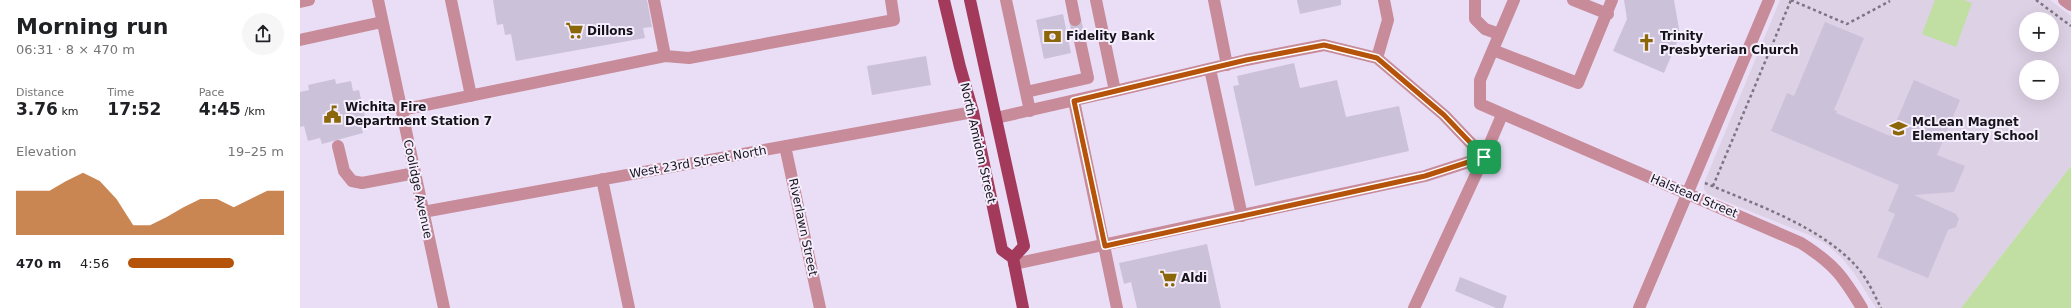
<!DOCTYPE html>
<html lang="en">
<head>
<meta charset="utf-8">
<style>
  :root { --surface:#fff; --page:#f6f6f6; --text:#202124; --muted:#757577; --accent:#b45309 }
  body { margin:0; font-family:"DejaVu Sans",sans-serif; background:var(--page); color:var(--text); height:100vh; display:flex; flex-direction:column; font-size:15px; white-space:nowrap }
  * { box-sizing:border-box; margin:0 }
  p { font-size:13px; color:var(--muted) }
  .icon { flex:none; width:22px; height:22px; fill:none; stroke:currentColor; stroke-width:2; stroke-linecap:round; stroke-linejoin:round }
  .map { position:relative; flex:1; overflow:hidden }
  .drawer { display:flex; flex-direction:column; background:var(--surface); width:300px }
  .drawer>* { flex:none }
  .tools { position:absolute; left:1719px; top:12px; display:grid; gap:8px }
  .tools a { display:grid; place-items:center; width:40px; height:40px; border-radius:50%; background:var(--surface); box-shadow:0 4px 16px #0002; font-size:20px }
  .pin { position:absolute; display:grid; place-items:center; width:34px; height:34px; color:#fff; margin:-17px; border-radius:8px; box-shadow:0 2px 6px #0006 }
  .round { display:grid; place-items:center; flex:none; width:42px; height:42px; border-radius:21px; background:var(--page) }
  .overview { display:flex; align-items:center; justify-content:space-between; height:68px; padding:0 16px }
  h1 { font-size:22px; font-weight:600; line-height:30px }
  .figures { display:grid; grid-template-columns:repeat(3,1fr); gap:6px; height:68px; padding:4px 16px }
  .figures div { display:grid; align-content:center }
  .figures b { font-size:17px; font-weight:600 }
  .figures small { font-size:11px; font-weight:400 }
  .figures p { font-size:11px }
  .chart { height:112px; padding:8px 16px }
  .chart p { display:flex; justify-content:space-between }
  .chart svg { width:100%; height:72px; margin-top:4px; fill:var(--accent); opacity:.7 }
  ul { padding:0 16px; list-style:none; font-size:13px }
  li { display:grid; grid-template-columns:64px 48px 1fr; align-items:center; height:30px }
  li i { height:10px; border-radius:5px; background:var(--accent) }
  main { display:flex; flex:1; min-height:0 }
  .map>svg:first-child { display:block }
  .education { fill:#ddd1e5; fill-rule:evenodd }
  .green { fill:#c1dfa2 }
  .building { fill:#cbc1d9 }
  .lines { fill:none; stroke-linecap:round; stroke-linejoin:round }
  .minor-tunnel { stroke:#cabfd6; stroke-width:12; stroke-dasharray:12 6; stroke-linecap:butt }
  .path { stroke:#7c7484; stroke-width:2.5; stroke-dasharray:3 3; stroke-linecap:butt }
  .minor { stroke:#c78b99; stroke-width:12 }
  .major { stroke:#a33a5b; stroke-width:12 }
  .route-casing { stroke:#fff; stroke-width:8 }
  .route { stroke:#b45309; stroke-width:5 }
  .labels { text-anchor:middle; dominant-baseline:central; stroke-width:4; stroke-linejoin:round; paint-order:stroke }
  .poi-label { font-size:12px; font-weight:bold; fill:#16121a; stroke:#f5eefd; text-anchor:start }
  .street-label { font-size:12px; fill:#16121a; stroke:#f5eefd }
</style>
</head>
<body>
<main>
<section class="drawer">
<div class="overview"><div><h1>Morning run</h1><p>06:31 · 8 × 470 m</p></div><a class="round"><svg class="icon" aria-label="share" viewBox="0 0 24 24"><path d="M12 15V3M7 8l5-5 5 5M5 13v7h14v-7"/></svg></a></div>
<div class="figures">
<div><p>Distance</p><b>3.76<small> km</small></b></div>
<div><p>Time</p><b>17:52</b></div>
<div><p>Pace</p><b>4:45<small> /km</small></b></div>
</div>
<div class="chart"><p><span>Elevation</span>19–25 m</p>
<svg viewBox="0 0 160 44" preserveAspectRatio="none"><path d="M0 44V17L10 17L20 17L30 11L40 6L50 11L60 22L70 38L80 38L90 33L100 27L110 22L120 22L130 27L140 22L150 17L160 17V44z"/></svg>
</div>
<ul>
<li><b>470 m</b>4:56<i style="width:68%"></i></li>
</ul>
</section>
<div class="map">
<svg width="1771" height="308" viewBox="0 0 1771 308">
  <rect width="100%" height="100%" fill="#eadef7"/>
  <path class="education" d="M1480,0H1750L1771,16V166L1661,308H1576L1554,273L1542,258L1526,244L1509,235L1407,194L1404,189V183ZM1726,19H1752V45H1726ZM1726,67H1752V93H1726Z"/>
  <path class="green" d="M1635,0H1664L1672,3L1656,47L1622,34Z
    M1771,166V308H1661Z"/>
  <path class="building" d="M193,0H347L352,27L343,28L345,38L216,61L211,34L205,35L203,24L197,25Z
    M997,0H1041V5L1000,14Z
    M1324,0H1374L1380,35L1364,73L1313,51L1327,19Z
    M763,14L771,53L744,59L736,20Z
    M1525,22L1564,38L1534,110L1537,111L1536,113L1590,136L1614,80L1660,100L1637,155L1665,166L1654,192L1614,195L1656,214L1659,219L1656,227L1648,230L1628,278L1577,257L1595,214L1588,211L1599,185L1471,131L1487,93L1494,96Z
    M626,56L631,85L572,95L567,66Z
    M994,63L1000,88L1037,80L1046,117L1099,106L1109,151L955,186L933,86L939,85L937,76Z
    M35,79L36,84L51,81L53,91L59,90L65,117L59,118L63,133L22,144L20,138L8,141L4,126L0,127V92L9,90L8,85Z
    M907,244L921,308H837L831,282L824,284L819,263Z
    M1160,277L1207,296L1203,308H1196L1155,291Z"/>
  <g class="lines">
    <path class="minor-tunnel" d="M775,20L780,41"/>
    <path class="path" d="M1491,0L1547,24L1590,1
      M1736,0L1771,26
      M1405,183C1454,204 1520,226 1556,266C1567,278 1574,294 1581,308
      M1413,186L1491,0"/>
    <path class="minor" d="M78,0L144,308
      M151,0L171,96
      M354,0L365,56
      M706,0L730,111
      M771,0L775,20
      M914,0L927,65
      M1175,0V19L1185,29L1199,34
      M1214,0L1180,80V104L1501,243C1534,264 1542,275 1562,308
      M1273,0L1308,14
      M1764,0L1771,5
      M0,2L9,0
      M0,40L82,22
      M1193,50L1278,83L1312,0
      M1077,58L1088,20L1084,0
      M910,69L942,216
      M815,91L946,60L1024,45L1077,58L1144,115L1184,157L1114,308
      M726,92L788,78L780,41
      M774,101L817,308
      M101,110L365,56L389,58L594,20L591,0
      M696,118L815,91L796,0
      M38,146L44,171L52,181L62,183L115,173
      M485,146L520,308
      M302,179L329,308
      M123,212L673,112
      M714,264L1125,176L1184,157L1202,115
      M1339,308L1469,0"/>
    <path class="major" d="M644,0L660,67L673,112L702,250L713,258L723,308
      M670,0L724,246L713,258"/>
  </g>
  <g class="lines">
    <defs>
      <path id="route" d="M1024,45L1077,58L1144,115L1184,157L1125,176L805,246L774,101L946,60Z"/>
    </defs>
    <use href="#route" class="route-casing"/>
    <use href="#route" class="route"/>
  </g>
  <defs>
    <symbol id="supermarket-bare" viewBox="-9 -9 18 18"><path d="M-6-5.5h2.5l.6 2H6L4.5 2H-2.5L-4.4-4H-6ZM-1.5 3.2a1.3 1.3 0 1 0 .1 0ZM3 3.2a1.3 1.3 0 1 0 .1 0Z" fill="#8c6709" stroke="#f5eefd" stroke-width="2.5" paint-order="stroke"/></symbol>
    <symbol id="bank-bare" viewBox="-9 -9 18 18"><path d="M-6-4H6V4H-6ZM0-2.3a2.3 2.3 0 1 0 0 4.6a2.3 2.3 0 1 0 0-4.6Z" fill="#8c6709" stroke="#f5eefd" stroke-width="2.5" paint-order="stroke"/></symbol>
    <symbol id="church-bare" viewBox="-9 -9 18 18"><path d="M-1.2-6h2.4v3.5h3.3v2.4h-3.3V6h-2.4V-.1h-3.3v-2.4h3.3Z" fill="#8c6709" stroke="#f5eefd" stroke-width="2.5" paint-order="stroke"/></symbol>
    <symbol id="civic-bare" viewBox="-9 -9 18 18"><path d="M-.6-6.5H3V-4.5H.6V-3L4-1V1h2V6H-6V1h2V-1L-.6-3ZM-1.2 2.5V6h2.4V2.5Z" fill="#8c6709" stroke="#f5eefd" stroke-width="2.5" paint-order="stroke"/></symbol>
    <symbol id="school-bare" viewBox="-9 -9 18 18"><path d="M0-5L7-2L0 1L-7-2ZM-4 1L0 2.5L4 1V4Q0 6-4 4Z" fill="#8c6709" stroke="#f5eefd" stroke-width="2.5" paint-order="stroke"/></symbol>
  </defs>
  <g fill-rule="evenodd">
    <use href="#supermarket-bare" x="262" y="18" width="25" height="25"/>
    <use href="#bank-bare" x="740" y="24" width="25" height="25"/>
    <use href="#church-bare" x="1334" y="30" width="25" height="25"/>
    <use href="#civic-bare" x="20" y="102" width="25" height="25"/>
    <use href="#school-bare" x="1586" y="116" width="25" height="25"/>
    <use href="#supermarket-bare" x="856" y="266" width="25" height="25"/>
  </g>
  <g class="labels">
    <g class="poi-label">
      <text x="287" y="31">Dillons</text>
      <text x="766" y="36">Fidelity Bank</text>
      <text x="1360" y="36">Trinity<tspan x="1360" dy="14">Presbyterian Church</tspan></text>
      <text x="45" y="107">Wichita Fire<tspan x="45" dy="14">Department Station 7</tspan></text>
      <text x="1612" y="122">McLean Magnet<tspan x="1612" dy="14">Elementary School</tspan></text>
      <text x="881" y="278">Aldi</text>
    </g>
    <g class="street-label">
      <text transform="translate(678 143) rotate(77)">North Amidon Street</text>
      <text transform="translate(398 162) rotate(-10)">West 23rd Street North</text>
      <text transform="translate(118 189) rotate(78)">Coolidge Avenue</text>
      <text transform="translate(1394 196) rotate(23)">Halstead Street</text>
      <text transform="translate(503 227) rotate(78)">Riverlawn Street</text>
    </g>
  </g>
</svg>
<div class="tools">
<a>+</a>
<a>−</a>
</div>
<div class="pin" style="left:1184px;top:157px;background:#1e9e55"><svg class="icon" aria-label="arrive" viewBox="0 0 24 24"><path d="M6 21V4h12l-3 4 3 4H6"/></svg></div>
</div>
</main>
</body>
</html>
